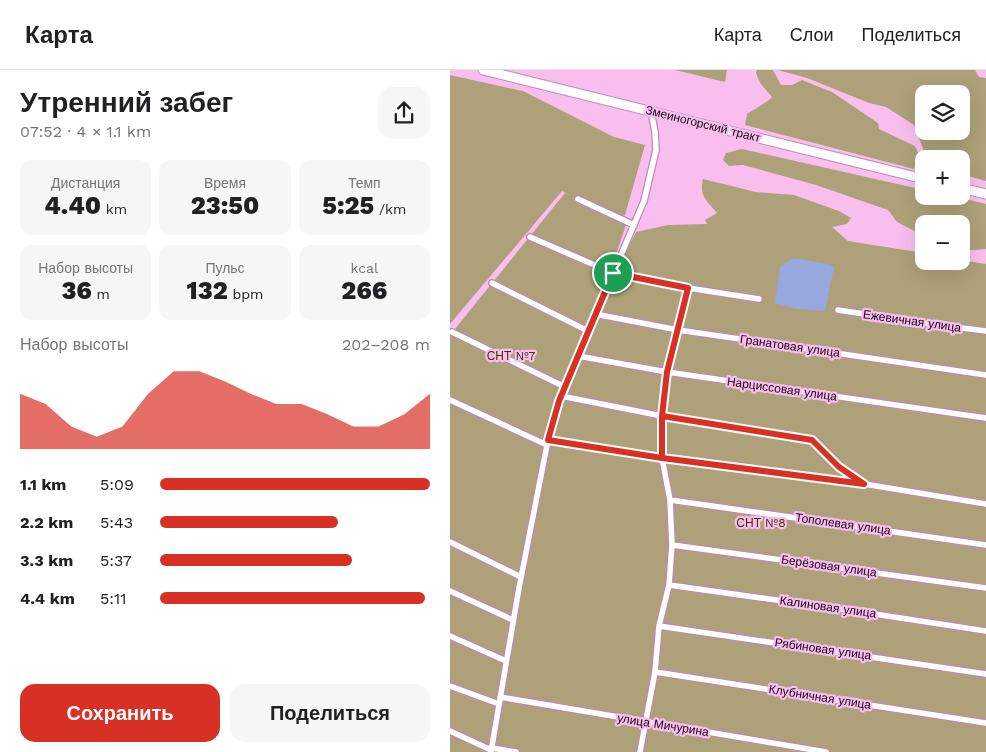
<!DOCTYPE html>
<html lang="ru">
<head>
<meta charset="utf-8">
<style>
  :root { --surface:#fff; --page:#f6f6f6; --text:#202124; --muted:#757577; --line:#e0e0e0; --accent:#d93025 }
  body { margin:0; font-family:"Work Sans",sans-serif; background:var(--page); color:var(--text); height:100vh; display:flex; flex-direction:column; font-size:19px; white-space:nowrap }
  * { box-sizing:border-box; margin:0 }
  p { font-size:16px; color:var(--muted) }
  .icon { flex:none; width:28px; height:28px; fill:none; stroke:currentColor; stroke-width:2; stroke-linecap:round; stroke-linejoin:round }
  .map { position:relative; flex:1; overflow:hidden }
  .panel { display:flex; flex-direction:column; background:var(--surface); width:450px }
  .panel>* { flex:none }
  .tools { position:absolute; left:465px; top:15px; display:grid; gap:10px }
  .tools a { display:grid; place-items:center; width:55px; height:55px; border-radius:10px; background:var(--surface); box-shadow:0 5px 20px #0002; font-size:25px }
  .pin { position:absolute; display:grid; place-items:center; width:42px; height:42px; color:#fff; margin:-21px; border:2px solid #fff; border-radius:50%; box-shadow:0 1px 5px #0007 }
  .round { display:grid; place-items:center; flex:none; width:52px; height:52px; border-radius:15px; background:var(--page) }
  .summary { display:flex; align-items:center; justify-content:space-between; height:85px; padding:0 20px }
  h1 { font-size:28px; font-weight:800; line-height:38px }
  .stats { display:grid; grid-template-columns:repeat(3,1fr); gap:8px; height:85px; padding:5px 20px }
  .stats div { display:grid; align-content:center; border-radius:12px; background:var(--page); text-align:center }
  .stats b { font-size:25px; font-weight:800 }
  .stats small { font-size:14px; font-weight:400 }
  .stats p { font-size:14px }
  .chart { height:140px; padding:10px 20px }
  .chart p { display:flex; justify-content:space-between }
  .chart svg { width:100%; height:90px; margin-top:5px; fill:var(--accent); opacity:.7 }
  .cta { display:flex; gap:10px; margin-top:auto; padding:10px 20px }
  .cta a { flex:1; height:58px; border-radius:15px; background:var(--accent); color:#fff; font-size:20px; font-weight:800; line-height:58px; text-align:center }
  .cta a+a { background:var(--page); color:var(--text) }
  ul { padding:0 20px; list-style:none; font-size:16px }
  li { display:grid; grid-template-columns:80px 60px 1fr; align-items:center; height:38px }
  li i { height:12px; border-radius:6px; background:var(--accent) }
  header { display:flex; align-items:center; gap:30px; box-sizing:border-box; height:70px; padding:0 25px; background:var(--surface); border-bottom:1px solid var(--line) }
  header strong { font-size:24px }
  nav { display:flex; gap:28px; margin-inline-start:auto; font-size:18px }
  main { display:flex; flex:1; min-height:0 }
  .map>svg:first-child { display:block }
  .green { fill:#aea17a; fill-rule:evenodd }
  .water { fill:#98a7dd }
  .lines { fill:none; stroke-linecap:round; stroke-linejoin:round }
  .minor-casing { stroke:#be89b5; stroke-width:8 }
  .secondary-casing { stroke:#be89b5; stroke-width:11 }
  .minor { stroke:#fff; stroke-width:5.5 }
  .secondary { stroke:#fff; stroke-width:9 }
  .route-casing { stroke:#fff; stroke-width:10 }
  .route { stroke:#d93025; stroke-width:6 }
  .labels { text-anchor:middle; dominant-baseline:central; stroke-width:4.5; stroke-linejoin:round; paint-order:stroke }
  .street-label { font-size:12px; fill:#180616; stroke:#f8bfee }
  .park-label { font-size:12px; fill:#3f3200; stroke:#f8bfee }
</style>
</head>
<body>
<header>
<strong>Карта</strong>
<nav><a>Карта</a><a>Слои</a><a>Поделиться</a></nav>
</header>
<main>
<section class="panel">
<div class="summary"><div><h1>Утренний забег</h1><p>07:52 · 4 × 1.1 km</p></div><a class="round"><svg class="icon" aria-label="share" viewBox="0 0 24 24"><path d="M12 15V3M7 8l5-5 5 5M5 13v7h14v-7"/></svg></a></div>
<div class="stats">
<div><p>Дистанция</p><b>4.40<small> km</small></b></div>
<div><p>Время</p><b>23:50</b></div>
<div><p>Темп</p><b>5:25<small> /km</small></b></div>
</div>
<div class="stats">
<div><p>Набор высоты</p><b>36<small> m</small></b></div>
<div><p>Пульс</p><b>132<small> bpm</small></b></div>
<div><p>kcal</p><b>266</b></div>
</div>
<div class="chart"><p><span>Набор высоты</span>202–208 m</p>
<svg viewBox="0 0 160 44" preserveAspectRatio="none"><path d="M0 44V17L10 22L20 33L30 38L40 33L50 17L60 6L70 6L80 11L90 17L100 22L110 22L120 27L130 33L140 33L150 27L160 17V44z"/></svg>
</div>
<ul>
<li><b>1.1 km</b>5:09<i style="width:100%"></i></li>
<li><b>2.2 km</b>5:43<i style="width:66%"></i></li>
<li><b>3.3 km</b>5:37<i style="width:71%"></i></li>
<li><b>4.4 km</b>5:11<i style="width:98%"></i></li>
</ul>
<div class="cta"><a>Сохранить</a><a>Поделиться</a></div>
</section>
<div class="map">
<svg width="536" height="682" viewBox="0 0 536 682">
  <rect width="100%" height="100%" fill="#f8bfee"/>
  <path class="green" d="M225,0H277L275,12Z
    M307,0H323L331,15H342L352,10L382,22L428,53L429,59L465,76L469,85L464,99L295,55L297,44C303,40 319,31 322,27L310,13L306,3Z
    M328,0H525L529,7L536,8V111L511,104V89H477L464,55L436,37L419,33L357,8ZM474,24H511V61H474Z
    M0,5L73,21L164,67L195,75L175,145L171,146L178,149L147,240L186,162L218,155L257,154L255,150L267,143C257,130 249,127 253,109L306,122L344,125L389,141L401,148L397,154L382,157L398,171L474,183V191H511V190L536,194V682H0V265L115,123L122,126L112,121L0,254Z
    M292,79L474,120V126H503L536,134V179L511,181V154H474V166L447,152L438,140L366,115L293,95L279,96L273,90L276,83Z"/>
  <path class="water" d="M344,188L378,194L384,197L375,241L347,239L325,233L330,196Z"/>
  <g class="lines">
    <defs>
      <path id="minor" d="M128,129L184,155
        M80,167L163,203L238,218L309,229
        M42,213L138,261
        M388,240L473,253L536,261
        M145,244L228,260L536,305
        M2,262L115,317
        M128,286L217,302L536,348
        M111,326L212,346L362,370L389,397L411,412
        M0,330L97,375
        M98,370L212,388L414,414L536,434
        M220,430L536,475
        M0,472L71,507
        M222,475L536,518
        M219,515L411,542L536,561
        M0,521L63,550
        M209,556L536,604
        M0,566L56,591
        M205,602L536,653
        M0,616L49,634
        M50,627L376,682
        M0,661L41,680
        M42,678L66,682
        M41,682L69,518L98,370L109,331L194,131L206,80L205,62L201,41
        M190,682L205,602L209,556L219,515L222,475L220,430L212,388V346L217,302L238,218"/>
      <path id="secondary" d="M33,0L474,109
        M511,118L536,124"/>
    </defs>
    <use href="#minor" class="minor-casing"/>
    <use href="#secondary" class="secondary-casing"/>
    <use href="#minor" class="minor"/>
    <use href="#secondary" class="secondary"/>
  </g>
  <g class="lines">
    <defs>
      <path id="route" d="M163,203L109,331L98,370L212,388V346L362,370L389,397L414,414L212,388V346L217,302L238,218L163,203"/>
    </defs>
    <use href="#route" class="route-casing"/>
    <use href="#route" class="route"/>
  </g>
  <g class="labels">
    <g class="street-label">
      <text transform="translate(253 54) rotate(14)">Змеиногорский тракт</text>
      <text transform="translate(462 251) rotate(8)">Ежевичная улица</text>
      <text transform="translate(340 276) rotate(8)">Гранатовая улица</text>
      <text transform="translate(332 319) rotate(8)">Нарциссовая улица</text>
      <text transform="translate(393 454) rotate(8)">Тополевая улица</text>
      <text transform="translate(379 496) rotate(8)">Берёзовая улица</text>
      <text transform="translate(378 537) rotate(8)">Калиновая улица</text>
      <text transform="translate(373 579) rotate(8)">Рябиновая улица</text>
      <text transform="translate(370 627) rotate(9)">Клубничная улица</text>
      <text transform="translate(213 655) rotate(9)">улица Мичурина</text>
    </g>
    <g class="park-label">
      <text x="61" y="286">СНТ №7</text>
      <text x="311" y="453">СНТ №8</text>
    </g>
  </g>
</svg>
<div class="tools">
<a><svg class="icon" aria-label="layers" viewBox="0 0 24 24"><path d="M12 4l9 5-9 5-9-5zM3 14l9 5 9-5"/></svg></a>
<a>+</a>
<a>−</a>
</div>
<div class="pin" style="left:163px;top:203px;background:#1e9e55"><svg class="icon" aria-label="arrive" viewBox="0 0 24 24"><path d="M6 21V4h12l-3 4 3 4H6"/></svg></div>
</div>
</main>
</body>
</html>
